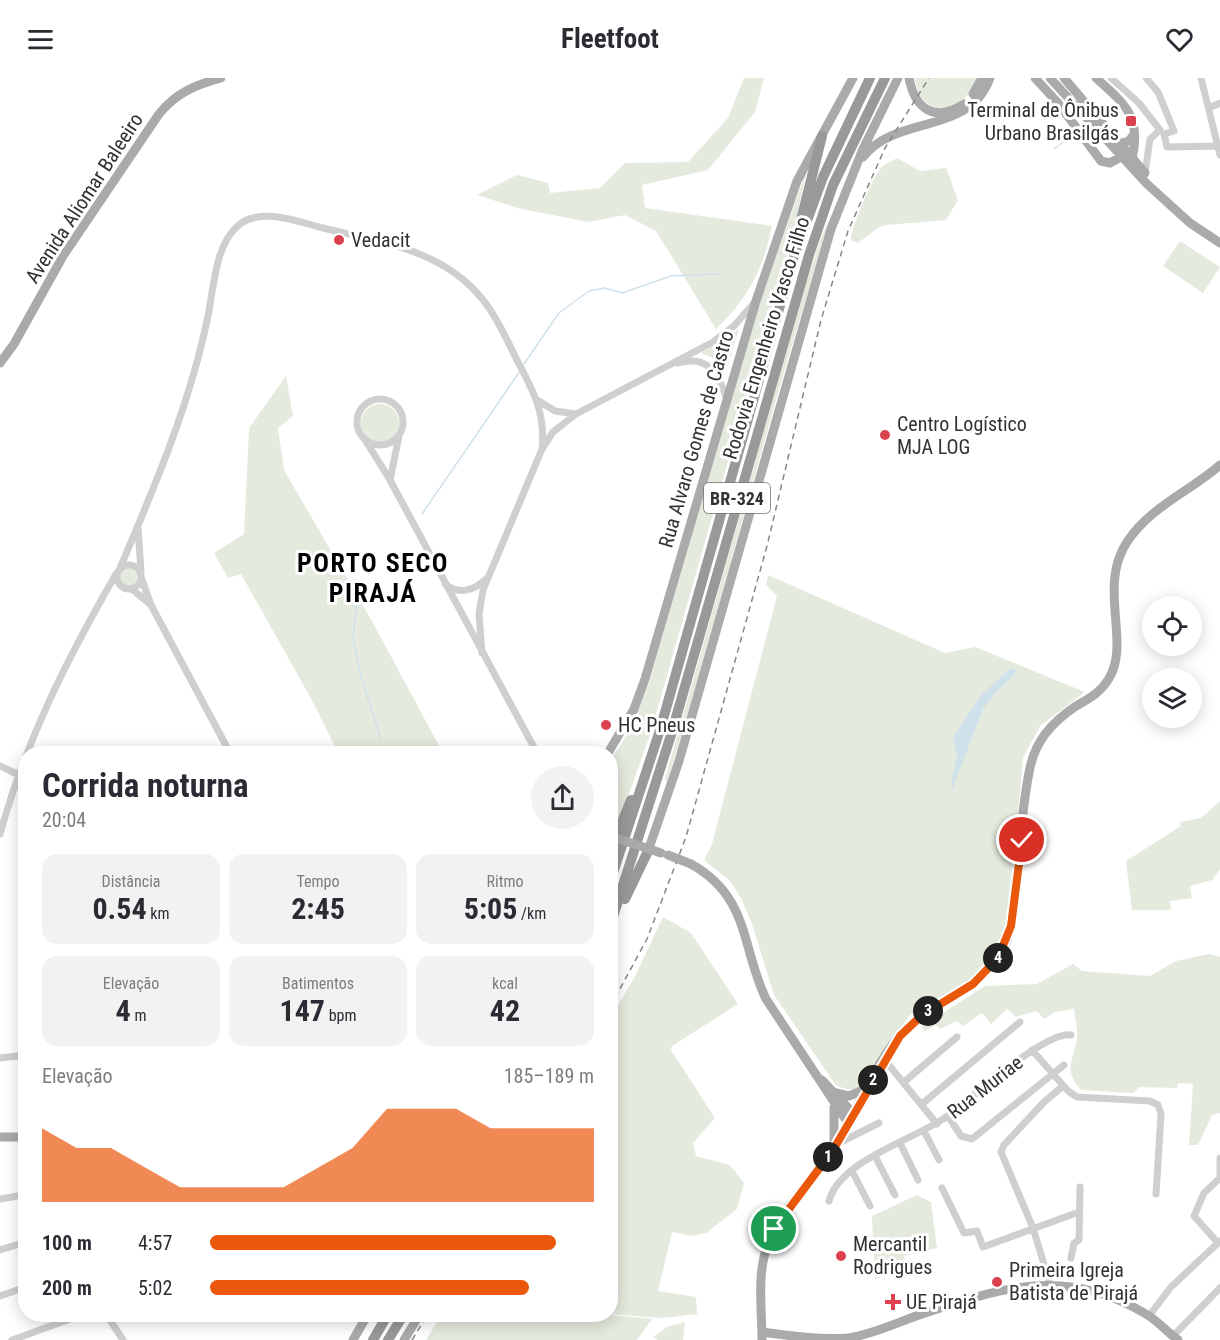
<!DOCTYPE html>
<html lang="pt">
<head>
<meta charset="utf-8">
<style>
  :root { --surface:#fff; --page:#f2f2f3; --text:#2b2b33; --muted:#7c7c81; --accent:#ea580c }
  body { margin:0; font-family:"Roboto Condensed",sans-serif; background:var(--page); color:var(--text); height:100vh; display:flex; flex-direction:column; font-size:22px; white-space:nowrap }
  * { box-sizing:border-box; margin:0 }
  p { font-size:20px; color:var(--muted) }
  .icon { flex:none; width:33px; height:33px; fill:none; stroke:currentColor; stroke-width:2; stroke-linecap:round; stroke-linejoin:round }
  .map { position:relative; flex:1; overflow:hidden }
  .side { position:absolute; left:18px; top:668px; width:600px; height:576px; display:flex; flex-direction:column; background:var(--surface); border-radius:24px; box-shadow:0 3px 15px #0003 }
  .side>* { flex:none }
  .fabs { position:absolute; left:1142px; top:518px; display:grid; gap:12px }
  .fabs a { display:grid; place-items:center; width:60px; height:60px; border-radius:50%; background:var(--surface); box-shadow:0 3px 15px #0003; font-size:30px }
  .pin { position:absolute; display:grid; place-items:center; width:51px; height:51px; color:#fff; margin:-26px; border:3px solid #fff; border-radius:50%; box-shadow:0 2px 6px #0007 }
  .km { position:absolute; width:30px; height:30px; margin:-15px; border-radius:50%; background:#222; color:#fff; font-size:16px; line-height:30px; text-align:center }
  .round { display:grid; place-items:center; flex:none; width:63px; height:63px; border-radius:32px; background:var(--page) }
  .overview { display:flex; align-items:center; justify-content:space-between; height:102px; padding:0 24px }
  h1 { font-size:33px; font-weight:700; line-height:45px }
  .stats { display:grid; grid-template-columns:repeat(3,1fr); gap:9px; height:102px; padding:6px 24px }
  .stats div { display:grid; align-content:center; border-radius:15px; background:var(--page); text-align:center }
  .stats b { font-size:30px; font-weight:700 }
  .stats small { font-size:16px; font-weight:400 }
  .stats p { font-size:16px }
  .chart { height:168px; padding:12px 24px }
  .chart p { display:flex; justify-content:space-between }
  .chart svg { width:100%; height:108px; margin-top:6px; fill:var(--accent); opacity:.7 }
  ul { padding:0 24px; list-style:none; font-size:20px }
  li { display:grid; grid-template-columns:96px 72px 1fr; align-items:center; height:45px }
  li i { height:15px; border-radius:8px; background:var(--accent) }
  header { display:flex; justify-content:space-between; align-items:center; height:78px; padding:0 24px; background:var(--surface); font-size:27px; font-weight:700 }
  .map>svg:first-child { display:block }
  .green { fill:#e5eade }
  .water { fill:#cfe1eb }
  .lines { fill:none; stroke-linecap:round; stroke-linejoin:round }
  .stream { stroke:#cfe1eb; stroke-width:1.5 }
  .minor { stroke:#cfcfcf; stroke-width:7 }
  .major { stroke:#aaa; stroke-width:9 }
  .highway { stroke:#999; stroke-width:10 }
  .rail { stroke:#878787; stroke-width:1.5; stroke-dasharray:6 4.5; stroke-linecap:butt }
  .major-bridge { stroke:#aaa; stroke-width:9 }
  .route-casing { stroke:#fff; stroke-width:12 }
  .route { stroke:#ea580c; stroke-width:8 }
  .poi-dot { fill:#db414e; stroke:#fff; stroke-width:2 }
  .labels { text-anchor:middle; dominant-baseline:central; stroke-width:6; stroke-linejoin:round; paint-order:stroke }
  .shield { fill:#fff; stroke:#707070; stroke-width:1.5 }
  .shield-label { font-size:18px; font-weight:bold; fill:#323232 }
  .poi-label { font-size:20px; fill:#323232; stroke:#fff; text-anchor:start }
  .street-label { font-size:20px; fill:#323232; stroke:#fff }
  .district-label { font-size:26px; font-weight:bold; letter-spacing:1.5px; fill:#000; stroke:#fff }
</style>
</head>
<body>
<header><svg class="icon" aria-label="menu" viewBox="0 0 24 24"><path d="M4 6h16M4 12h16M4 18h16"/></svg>Fleetfoot<svg class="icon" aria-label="heart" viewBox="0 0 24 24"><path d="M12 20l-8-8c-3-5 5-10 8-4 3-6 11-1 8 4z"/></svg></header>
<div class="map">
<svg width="1220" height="1262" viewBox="0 0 1220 1262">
  <rect width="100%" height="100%" fill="#fff"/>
  <path class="green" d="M744,0H764L755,34L708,92L642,107L645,130L772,148C763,192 749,219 716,251L656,153L625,137L589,144L521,131L477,117L517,97L548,105L550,115L600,110L625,85L688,84L728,40Z
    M915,0H978C973,9 967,20 958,26C935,38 917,23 915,0Z
    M897,80L920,93L946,90L958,122L946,142L886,147L879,149L858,165L851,162C850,152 873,99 881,90C884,86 892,83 897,80Z
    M807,91L793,155L650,657L617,750L611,748V681L628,655L649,605L755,239Z
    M836,127C764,341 716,561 644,775L667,705L665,701L798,230L820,162Z
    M1180,163L1220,189L1203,215L1163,188Z
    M739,251L726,293L715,281L701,275Z
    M286,298L293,338L278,350L284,392L373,545L443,675H338L313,624L241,496L228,500L214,475L244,456L249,350Z
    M361 345a19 19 0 1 1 38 0a19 19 0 1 1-38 0Z
    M119 499a9 9 0 1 1 18 0a9 9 0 1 1-18 0Z
    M768,497L945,575L975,569L1085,614L1040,648L1023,680L1009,836L1000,867L979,896L909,938L865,1006C855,1013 845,1013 835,1006L774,917L751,843L741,820L730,803L704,782L712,766L777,518L766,507Z
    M1220,723V791L1212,802L1190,808L1192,820L1170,823L1171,832H1132L1126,783L1181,748L1180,744L1201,740Z
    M663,839L691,855L738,926L672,968L671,972L715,1040L693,1065L696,1078L730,1087L744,1105L737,1131L706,1155L692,1158L672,1154L658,1213L696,1219L697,1236L663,1240L610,1236L611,940L635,898Z
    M1209,876L1220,879V1035L1212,1037L1198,1067H1189L1193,1006L1178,1005L1177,1010L1139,1009L1134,1015H1128L1081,1012C1063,991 1073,984 1077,961C1078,952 1075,940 1074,931L1055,934L1044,941L1037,933L1016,939L1007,931L991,946L982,935L963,948L957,943L940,951L936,947L925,953L921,949L985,908L1037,906L1073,886L1082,893L1150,898L1176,883Z
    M917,1117L931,1124L937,1170L904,1178L905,1191L875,1201L872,1138Z
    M442,1236H603L652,1241L637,1262H426Z
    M685,1244L683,1262H658L653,1259L667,1249Z"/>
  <path class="water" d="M1010,591H1015V596L995,615L983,631L952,712L951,706L957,678L953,659L982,616Z"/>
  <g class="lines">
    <path class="stream" d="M1054,71L1075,55
      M524,286L559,235L589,213L605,210L622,215L671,198L719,196
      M422,436L520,293
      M359,503L353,560L361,599L381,661"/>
    <path class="minor" d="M1111,0L1139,25L1160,52L1150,61L1145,95
      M1146,0L1158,14L1174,53L1164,56L1167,69L1219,68
      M1201,0L1220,77
      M1213,28L1220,25
      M678,285C707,277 718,294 726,319
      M357 344a23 23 0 1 1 46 0a23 23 0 1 1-46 0Z
      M539,323L555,333L576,336
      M364,360L390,402L537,675
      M390,402L399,358
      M138,450L141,493
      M117 499a12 12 0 1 1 24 0a12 12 0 1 1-24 0Z
      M120,490C155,408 190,326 208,238C214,209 215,165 240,146C263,129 299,144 323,150C386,165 450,173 489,230C500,246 508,264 517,282C533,312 546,336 542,371
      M141,499L151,527L230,675
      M445,506C458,517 474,513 486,501
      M132,511L151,527
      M482,575L479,536L483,512L542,371L553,354L576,336L713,264L734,248L754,225
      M0,688L17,696
      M0,756C26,662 67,581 116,496
      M1032,972L1068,1013L1077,1019L1150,1023L1158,1027L1161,1036L1156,1116
      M0,980L26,977
      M884,981L937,1046
      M904,1004L957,959
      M922,1026L1020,944
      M948,1038L961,1058L972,1061L1064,987
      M924,1053L939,1082
      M900,1065L918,1102
      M837,1066L879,1045
      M875,1078L895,1117
      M1220,1080V1100
      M852,1093L870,1128
      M942,1110L964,1155L977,1153L983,1169L1079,1134
      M0,1121L18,1118
      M829,1123C840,1082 914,1062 946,1039C971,1022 1044,953 1071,957
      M1218,1165L1194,1138L1204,1115L1220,1100
      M0,1172L26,1164
      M1071,1180L1074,1165L1079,1162L1080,1109
      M1050,1206L1033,1150L1001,1074L1004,1067L1044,1024L1063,1008
      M0,1218L26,1209
      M106,1236L123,1262
      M1149,1238L1171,1209L1220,1163
      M1173,1258L1220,1210
      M12,1262L84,1236"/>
    <path class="major" d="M909,0C915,31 934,45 964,26
      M1035,0L1058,25L1101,83L1110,85L1119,80L1122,65L1129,63L1134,56
      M1050,0L1147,106L1190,145L1220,165
      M1064,0L1145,95
      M1096,0C1125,26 1142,39 1132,81
      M973,16L982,0
      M863,79C896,36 969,58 990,0
      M0,285L14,266L63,178L159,36C176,15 195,7 221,0
      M608,675L634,631L645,601L756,223L797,103L853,0
      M648,773L679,683L831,151L863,71L898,0
      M691,786C750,819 741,869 766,921L848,1045
      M822,1002L853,1035
      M836,1015L849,1018L868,1010
      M834,1029V1066
      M0,1059H26
      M762,1254C791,1258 819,1262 848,1260C874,1256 898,1244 922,1236C1003,1209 1067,1188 1146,1236C1158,1243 1167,1254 1178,1262
      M353,1262L368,1236
      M404,1262L420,1236
      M762,1262C762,1228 756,1195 769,1163C782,1129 813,1103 833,1072C858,1034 873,984 906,951C936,920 982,912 1003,872C1012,854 1013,834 1015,815C1020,775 1021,734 1029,695C1034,664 1051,645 1076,628C1088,621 1100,615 1108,602C1132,566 1097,509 1127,464C1150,429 1189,414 1220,387"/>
    <path class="highway" d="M801,142L822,58
      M610,774L631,722
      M610,804L660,652L794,178L823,99L870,0
      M625,821L648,773
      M610,848L671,657L809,177L833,107L885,0
      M373,1262L388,1236
      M388,1262L404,1236"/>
    <path class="rail" d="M610,929L647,861L686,759L767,468L821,242L848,153L885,70L929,0
      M412,1262L428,1236"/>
    <path class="major-bridge" d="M610,758L661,775
      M668,777L691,786"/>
  </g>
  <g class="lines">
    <defs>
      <path id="route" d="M774,1151L833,1072L900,958L921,938L973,906L998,880L1011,848L1022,762"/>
    </defs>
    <use href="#route" class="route-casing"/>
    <use href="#route" class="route"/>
  </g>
  <g class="poi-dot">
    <rect x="1125" y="37" width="12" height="12" rx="3"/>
    <circle cx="339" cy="162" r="6"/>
    <circle cx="885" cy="357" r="6"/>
    <circle cx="606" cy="647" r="6"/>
    <circle cx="841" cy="1178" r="6"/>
    <circle cx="997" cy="1204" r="6"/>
    <path d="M890 1215h6v6h6v6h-6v6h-6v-6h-6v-6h6z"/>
  </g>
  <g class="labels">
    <rect class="shield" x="704" y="405" width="66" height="30" rx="4.5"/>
    <g class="shield-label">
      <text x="737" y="420">BR-324</text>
    </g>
    <g class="poi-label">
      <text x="1119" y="32" text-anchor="end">Terminal de Ônibus<tspan x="1119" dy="23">Urbano Brasilgás</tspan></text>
      <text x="351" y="162">Vedacit</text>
      <text x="897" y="346">Centro Logístico<tspan x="897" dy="23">MJA LOG</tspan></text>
      <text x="618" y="647">HC Pneus</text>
      <text x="853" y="1166">Mercantil<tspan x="853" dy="23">Rodrigues</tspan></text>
      <text x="1009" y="1192">Primeira Igreja<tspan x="1009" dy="23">Batista de Pirajá</tspan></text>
      <text x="906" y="1224">UE Pirajá</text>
    </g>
    <g class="street-label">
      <text transform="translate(84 120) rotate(-57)">Avenida Aliomar Baleeiro</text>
      <text transform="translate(766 260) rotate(-73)">Rodovia Engenheiro Vasco Filho</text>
      <text transform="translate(696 361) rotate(-74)">Rua Alvaro Gomes de Castro</text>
      <text transform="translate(985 1009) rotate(-38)">Rua Muriae</text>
    </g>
    <g class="district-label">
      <text x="373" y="485">PORTO SECO<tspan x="373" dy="30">PIRAJÁ</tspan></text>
    </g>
  </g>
</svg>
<div class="fabs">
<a><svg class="icon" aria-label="locate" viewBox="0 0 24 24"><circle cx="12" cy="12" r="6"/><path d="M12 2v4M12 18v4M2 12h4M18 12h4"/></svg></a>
<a><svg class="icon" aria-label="layers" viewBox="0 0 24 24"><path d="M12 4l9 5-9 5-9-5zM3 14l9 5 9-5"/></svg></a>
</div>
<div class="pin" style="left:774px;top:1151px;background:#1e9e55"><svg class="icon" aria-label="arrive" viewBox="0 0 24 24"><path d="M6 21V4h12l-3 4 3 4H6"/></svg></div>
<div class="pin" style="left:1022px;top:762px;background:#d93025"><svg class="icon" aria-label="check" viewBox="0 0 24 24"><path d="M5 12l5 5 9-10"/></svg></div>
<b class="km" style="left:828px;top:1079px">1</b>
<b class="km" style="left:873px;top:1002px">2</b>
<b class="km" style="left:928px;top:933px">3</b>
<b class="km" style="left:998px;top:880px">4</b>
<section class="side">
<div class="overview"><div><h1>Corrida noturna</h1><p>20:04</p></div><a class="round"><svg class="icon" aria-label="share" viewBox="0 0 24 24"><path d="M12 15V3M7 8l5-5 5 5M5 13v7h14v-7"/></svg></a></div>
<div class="stats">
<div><p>Distância</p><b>0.54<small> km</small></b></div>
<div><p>Tempo</p><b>2:45</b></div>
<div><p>Ritmo</p><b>5:05<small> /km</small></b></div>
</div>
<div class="stats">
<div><p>Elevação</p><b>4<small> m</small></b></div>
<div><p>Batimentos</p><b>147<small> bpm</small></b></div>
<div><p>kcal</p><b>42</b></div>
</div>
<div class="chart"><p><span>Elevação</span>185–189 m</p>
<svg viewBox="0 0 160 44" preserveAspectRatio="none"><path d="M0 44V14L10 22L20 22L30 30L40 38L50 38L60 38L70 38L80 30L90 22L100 6L110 6L120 6L130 14L140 14L150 14L160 14V44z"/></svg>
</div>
<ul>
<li><b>100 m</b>4:57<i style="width:90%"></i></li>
<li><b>200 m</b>5:02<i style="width:83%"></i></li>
</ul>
</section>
</div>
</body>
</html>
